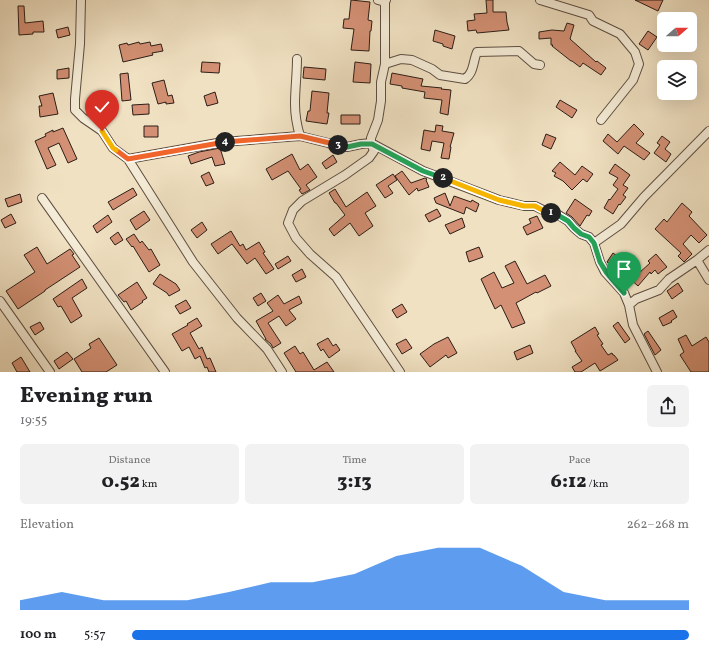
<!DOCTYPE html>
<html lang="en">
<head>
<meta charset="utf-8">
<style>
  :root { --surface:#fff; --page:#f2f2f2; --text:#202124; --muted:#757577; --accent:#1a73e8 }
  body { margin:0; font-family:Vollkorn,serif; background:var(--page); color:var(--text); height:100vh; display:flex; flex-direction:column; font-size:15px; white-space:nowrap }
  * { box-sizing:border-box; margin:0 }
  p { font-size:13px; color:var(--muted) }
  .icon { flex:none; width:22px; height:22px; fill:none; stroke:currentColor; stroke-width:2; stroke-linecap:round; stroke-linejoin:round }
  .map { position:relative; height:372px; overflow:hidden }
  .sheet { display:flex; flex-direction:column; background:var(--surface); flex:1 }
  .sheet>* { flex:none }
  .needle { width:26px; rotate:70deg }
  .buttons { position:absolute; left:657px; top:12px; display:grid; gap:8px }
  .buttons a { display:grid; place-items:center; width:40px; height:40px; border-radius:6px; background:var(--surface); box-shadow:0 4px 16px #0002; font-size:20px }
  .pin { position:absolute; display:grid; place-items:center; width:34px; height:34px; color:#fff; margin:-41px -17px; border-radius:50% 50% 50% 0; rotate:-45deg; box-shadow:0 0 4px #0007 }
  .pin .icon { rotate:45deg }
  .km { position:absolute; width:20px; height:20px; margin:-10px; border-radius:50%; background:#222; color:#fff; font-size:11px; line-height:20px; text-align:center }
  .round { display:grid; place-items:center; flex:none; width:42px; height:42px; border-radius:6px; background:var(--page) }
  .head { display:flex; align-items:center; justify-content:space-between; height:68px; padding:0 20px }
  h1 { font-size:22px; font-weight:800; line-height:30px }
  .stats { display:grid; grid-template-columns:repeat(3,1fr); gap:6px; height:68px; padding:4px 20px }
  .stats div { display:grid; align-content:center; border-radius:6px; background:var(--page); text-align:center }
  .stats b { font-size:20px; font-weight:800 }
  .stats small { font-size:11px; font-weight:400 }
  .stats p { font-size:11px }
  .chart { height:112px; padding:8px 20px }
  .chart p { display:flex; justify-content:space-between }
  .chart svg { width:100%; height:72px; margin-top:4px; fill:var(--accent); opacity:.7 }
  ul { padding:0 20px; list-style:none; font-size:13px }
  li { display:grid; grid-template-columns:64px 48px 1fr; align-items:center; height:30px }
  li i { height:10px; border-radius:5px; background:var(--accent) }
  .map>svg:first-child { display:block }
  .building { fill:#d39074; stroke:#2c1d17 }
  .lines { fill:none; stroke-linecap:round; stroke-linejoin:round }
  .minor-casing { stroke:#5d4e42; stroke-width:10 }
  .minor { stroke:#f5ecd7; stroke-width:8 }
  .split-1-casing { stroke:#fff; stroke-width:8 }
  .split-2-casing { stroke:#fff; stroke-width:8 }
  .split-3-casing { stroke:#fff; stroke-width:8 }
  .split-4-casing { stroke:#fff; stroke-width:8 }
  .split-5-casing { stroke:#fff; stroke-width:8 }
  .split-6-casing { stroke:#fff; stroke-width:8 }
  .split-1 { stroke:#22a559; stroke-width:5 }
  .split-2 { stroke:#f5b400; stroke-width:5 }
  .split-3 { stroke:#22a559; stroke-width:5 }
  .split-4 { stroke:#f0652b; stroke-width:5 }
  .split-5 { stroke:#f0652b; stroke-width:5 }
  .split-6 { stroke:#f5b400; stroke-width:5 }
</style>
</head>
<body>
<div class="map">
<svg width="709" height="372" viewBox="0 0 709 372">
  <rect width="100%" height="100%" fill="#f0e1c2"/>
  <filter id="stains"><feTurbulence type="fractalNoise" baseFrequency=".005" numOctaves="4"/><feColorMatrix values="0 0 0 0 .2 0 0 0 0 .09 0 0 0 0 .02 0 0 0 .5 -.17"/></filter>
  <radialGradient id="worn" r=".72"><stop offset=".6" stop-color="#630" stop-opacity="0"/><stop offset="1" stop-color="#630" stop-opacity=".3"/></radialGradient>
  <path class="building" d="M351,0L370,2L368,20L372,21L371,31H370L369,51L351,50L354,29L343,28L344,19H349Z
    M486,0H493V12H506L507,22L509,30L477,33L476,30L468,31L467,21L475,20L474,14L487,13Z
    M635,0H663L658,11Z
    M18,6H24L25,23L43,21L44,32H33V34L19,35Z
    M567,23L574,25L570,39L596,62L597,61L606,68L601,75L583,63L580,67L572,61H571L552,46L553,45H551V38L539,39V32L552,30L564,31Z
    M68,27L70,35L58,38L56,30Z
    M435,30L455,36L452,49L443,46V44L433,41Z
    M648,31L657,37L648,50L639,44Z
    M139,42L140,44L150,42L151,46L161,44L163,51L152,53L153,55L123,62L119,45L127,43L128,45Z
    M202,62L220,63L219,73L201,72Z
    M355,62L371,64L370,83L353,82Z
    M304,67L326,69L325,80L303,78Z
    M69,68V78L57,79V70Z
    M128,73L131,100L122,101L120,74Z
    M392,73L423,79L421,86L442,88L441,89L451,90L448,115L440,113L442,100L424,98L425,92L402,88V86L390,84Z
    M164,80L168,96L172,95L174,103L166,104V102L158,104L152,83Z
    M312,91L329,93L327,113H329L327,124L306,121L308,111H310Z
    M215,92L218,103L207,106L204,96Z
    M53,93L58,114L40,117L39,106H42L39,96Z
    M560,100L577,110L572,118L556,107Z
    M149,104V114L133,115L132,105Z
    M341,115H360V124H341Z
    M634,124L644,134L636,143L650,153L644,160L624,146L618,154L603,141L608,134L617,142Z
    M436,125L443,126L442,131L454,133L450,147H451L449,159L441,158L444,143L432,141L430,151L421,149L424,130L435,132Z
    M144,126H158V137H144Z
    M63,128L77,159L68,163L59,143L48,148L56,165L47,169L35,141L46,136L45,134L53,130V132Z
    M546,134L556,138L551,149L542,145Z
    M662,136L670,142L665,149L671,154L666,162L654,153L660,145L657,143Z
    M220,148L225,164L215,166L212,157L191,164L188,156L199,152Z
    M292,154L300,170L308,164L317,177L306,185L310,190L302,194L299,190L301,189L288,171L272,180L266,169Z
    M333,155L337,162L326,169L322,163Z
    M560,162L575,175L582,166L593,174L587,182L583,179L572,190L563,181L554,176L556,173L552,171Z
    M615,164L630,175L623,185L628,188L623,195L626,197L620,205L619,204L613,214L604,208L609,199L610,200L618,189L613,185L618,178L609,173Z
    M402,171L411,183L425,178L427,179L426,180L429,187L418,191L417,188L409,195L395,176Z
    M209,172L214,183L206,186L201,176Z
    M393,174L397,180L388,186L393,193L385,198L376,185Z
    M133,188L137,195L113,210L108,202Z
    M335,189L346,207L367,192L376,206L365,213L373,226L359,236L350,223L334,236L329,229L345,215L336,203H335L329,193Z
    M445,193L450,206L454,196L471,202L472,200L479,204L476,212L466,207L464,214L436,203L434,198Z
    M20,194L22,202L8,207L5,199Z
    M575,199L592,211L589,216L587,215L580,226L572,217L566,213Z
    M682,203L692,212L689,216L707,235L699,243L691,235L683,244L692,254L684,262L678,256L681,253L655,229L664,219L667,222Z
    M437,209L441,216L429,222L425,215Z
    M144,211L150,220L136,230L130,220Z
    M11,214L16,223L5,228L1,220Z
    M108,215L112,222L97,233L93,226Z
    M537,216L543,228L527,235L523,227L531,223L529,219Z
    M462,218L465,227L450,234L445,225Z
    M202,222L207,230L197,238L191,230Z
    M231,231L240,246L243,244L246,250L259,242L265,252L263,253L274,269L266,274L255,258L247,264L232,244L218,254L211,244Z
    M118,232L123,240L115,245L110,238Z
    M134,234L140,243L142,241L149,250L151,249L160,265L149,272L136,251L133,246L132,247L126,239Z
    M37,247L47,264L70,249L74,254L72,255L80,267L45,290V291L18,309L6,291L35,272L24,255Z
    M479,247L483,257L469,262L466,252Z
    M613,253L624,261L617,269L607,262Z
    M656,254L667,267L658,274L655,270L651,274L650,272L638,286L629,278L637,270L639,273L650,263L648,261Z
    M288,256L291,261L278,269L275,264Z
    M515,261L527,284L545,275L551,286L537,293L536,292L516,303L525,323L512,328L501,305L495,309L481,279L494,272L502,288L514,283L505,266Z
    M302,269L306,277L296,282L292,275Z
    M160,274L176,284L180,290L169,296L167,293L153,284Z
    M82,279L87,288L72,298L82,316L71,323L61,306L58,307L53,299Z
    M137,282L147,298L142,301L143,302L131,310L126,301L124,302L118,295Z
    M678,283L683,291L672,299L667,291Z
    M261,293L266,301L258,306L253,298Z
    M278,295L284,304L299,296L302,303L289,310L296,319L286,326L279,316L268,323L281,343L273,348L271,344L265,339H266L256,321L273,311L267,303Z
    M186,300L191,308L180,314L175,306Z
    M402,304L407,312L397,318L392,310Z
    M673,310L677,317L671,321L672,322L663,326L659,318Z
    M197,318L202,326L190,333L199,349L202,347L207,359L210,358L216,372H209L207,367L205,368L200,356L195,359L189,347L182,351L172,334L188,325L187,324Z
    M40,322L44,329L35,335L30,327Z
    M618,322L630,339L625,343L613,326Z
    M595,327L599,334L597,335L603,344L601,345L608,355L612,353L613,355H614L618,360L600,371L595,363L581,372H575L572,367L582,361L575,351H576L571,342Z
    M648,331L661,350L655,355L644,334Z
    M686,335L692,346L706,337L709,342V372H691L680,355L684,352L678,339Z
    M448,337L457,353L448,358L446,355L430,367L420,354L434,344Z
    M99,338L117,365L106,372H82L74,359L91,348L89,344Z
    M328,338L333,346L336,344L340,350L329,358L323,349L321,351L317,344Z
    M406,339L412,348L402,354L396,344Z
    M530,345L533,353L517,360L514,352Z
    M295,346L300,354L303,352L314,370L327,362L334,372H296L284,353Z
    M67,352L73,359L59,369L54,361Z
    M21,357L30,372H17L12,363Z"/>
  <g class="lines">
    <defs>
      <path id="minor" d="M81,0L80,44L75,99V110L83,118L102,131L113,148L128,159L193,262L237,318L267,349L282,372
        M378,0L385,2
        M540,0L589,15L593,21L620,34L635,52L639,64L633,80L601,120
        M297,59C297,74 295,89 295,104C295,115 297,126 300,136
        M385,64L401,59L412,60L432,69L440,75L465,79C474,73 473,61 477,52L519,51L534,64L540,65
        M128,159L223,142L300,136L328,143L347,147L361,144L371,143V138L378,120L381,101V82L385,64V2L386,0
        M42,198L165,372
        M594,243L621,224L644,197L709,131
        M697,260L709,280
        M0,301L50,372
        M629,305L633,325L657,372
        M400,372L336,277L310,254L296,238L288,223L293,210L302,201L345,175L369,158L374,151L371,143L423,171L499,200L524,206H535L545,211L557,214L568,221L574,228L581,234L589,237L594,243L600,262L605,272L624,293L629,305L636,299L659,290L669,279L697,260L709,250"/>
    </defs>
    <use href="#minor" class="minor-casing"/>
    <use href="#minor" class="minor"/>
  </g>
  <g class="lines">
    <defs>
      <path id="split-1" d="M551,213L556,214L568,221L574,228L581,234L589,237L594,243L600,262L606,272L624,293"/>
      <path id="split-2" d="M443,178L499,200L524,206H535L544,211L551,213"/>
      <path id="split-3" d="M338,145L347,147L361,144H372L423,171L443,178"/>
      <path id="split-4" d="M225,142L300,136L338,145"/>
      <path id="split-5" d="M116,150L128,159L225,142"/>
      <path id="split-6" d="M102,131L113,148L116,150"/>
    </defs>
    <use href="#split-1" class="split-1-casing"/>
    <use href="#split-2" class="split-2-casing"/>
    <use href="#split-3" class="split-3-casing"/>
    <use href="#split-4" class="split-4-casing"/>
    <use href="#split-5" class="split-5-casing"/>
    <use href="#split-6" class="split-6-casing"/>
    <use href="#split-1" class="split-1"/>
    <use href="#split-2" class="split-2"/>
    <use href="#split-3" class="split-3"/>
    <use href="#split-4" class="split-4"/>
    <use href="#split-5" class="split-5"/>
    <use href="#split-6" class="split-6"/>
  </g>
  <rect width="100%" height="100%" filter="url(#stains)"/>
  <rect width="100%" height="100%" fill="url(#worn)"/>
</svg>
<div class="buttons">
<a><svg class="needle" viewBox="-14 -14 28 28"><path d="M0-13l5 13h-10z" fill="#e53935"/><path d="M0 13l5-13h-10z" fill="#757577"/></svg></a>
<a><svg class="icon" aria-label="layers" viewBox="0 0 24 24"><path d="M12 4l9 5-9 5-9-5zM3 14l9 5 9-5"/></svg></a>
</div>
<div class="pin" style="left:624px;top:293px;background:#1e9e55"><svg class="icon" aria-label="arrive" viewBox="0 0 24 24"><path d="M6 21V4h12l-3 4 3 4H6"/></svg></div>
<div class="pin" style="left:102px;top:131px;background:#d93025"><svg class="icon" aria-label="check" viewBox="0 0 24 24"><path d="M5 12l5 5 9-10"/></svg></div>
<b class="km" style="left:551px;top:213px">1</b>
<b class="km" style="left:443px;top:178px">2</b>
<b class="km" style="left:338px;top:145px">3</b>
<b class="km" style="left:225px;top:142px">4</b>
</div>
<section class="sheet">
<div class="head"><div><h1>Evening run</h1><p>19:55</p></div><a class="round"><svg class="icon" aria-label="share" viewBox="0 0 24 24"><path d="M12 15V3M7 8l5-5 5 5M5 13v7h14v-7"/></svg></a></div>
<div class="stats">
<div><p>Distance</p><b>0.52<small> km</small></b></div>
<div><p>Time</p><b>3:13</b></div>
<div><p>Pace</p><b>6:12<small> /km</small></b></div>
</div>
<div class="chart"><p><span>Elevation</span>262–268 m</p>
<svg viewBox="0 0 160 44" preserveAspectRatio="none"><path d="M0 44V38L10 33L20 38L30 38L40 38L50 33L60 27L70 27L80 22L90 11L100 6L110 6L120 17L130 33L140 38L150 38L160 38V44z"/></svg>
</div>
<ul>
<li><b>100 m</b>5:57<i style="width:100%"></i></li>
</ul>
</section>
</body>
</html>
